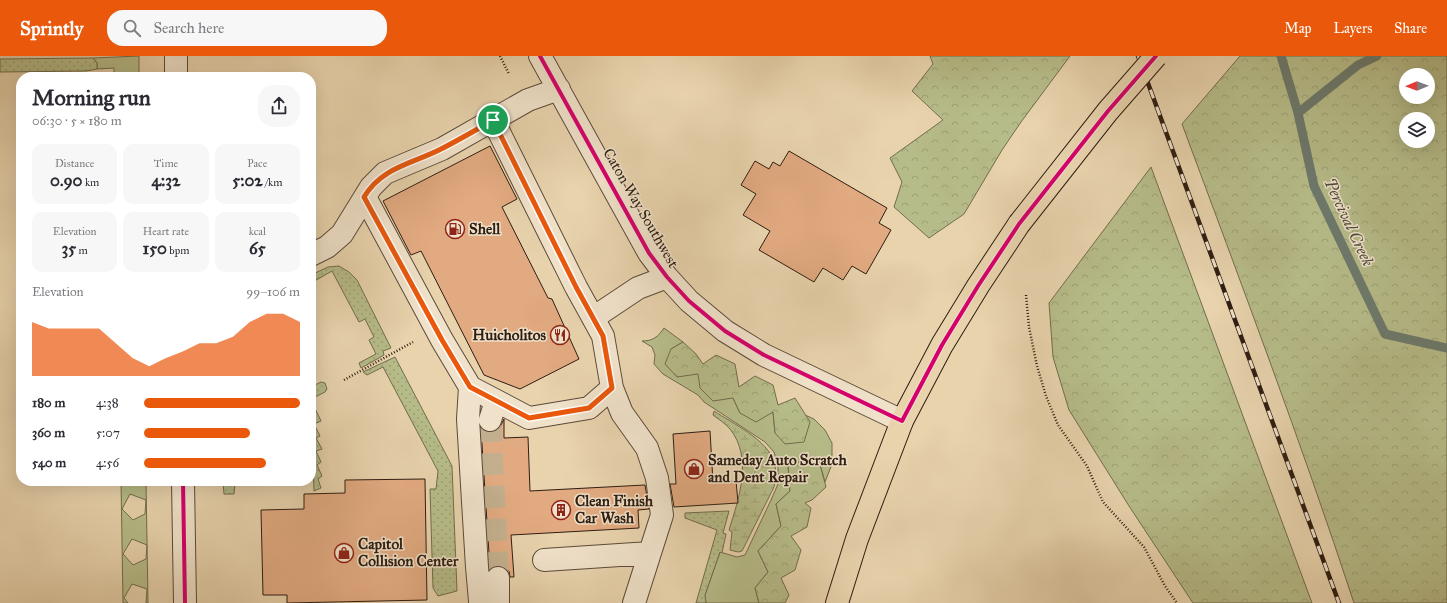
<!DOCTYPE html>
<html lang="en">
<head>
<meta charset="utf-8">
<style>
  :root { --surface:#fff; --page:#f7f7f7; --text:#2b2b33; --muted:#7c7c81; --accent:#ea580c }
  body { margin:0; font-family:"IM FELL Great Primer",serif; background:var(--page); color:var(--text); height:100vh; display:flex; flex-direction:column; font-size:15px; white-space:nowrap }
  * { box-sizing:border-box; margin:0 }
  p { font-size:13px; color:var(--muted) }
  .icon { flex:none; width:22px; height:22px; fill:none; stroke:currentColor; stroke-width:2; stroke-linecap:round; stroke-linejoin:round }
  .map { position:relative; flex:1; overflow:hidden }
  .panel { position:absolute; left:16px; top:16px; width:300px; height:414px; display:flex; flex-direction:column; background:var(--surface); border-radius:16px; box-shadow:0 4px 16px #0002 }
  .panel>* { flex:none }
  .needle { width:26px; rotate:269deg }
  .buttons { position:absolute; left:1399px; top:12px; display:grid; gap:8px }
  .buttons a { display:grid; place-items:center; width:36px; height:36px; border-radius:50%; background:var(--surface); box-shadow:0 4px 16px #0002; font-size:20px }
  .pin { position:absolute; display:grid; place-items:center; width:34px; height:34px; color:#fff; margin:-17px; border:2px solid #fff; border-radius:50%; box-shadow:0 1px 4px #0007 }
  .round { display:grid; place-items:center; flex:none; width:42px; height:42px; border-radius:16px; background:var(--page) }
  .head { display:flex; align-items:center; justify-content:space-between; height:68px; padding:0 16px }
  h1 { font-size:22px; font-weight:700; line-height:30px }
  .metrics { display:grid; grid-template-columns:repeat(3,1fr); gap:6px; height:68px; padding:4px 16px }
  .metrics div { display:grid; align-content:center; border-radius:10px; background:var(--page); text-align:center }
  .metrics b { font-size:17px; font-weight:700 }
  .metrics small { font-size:11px; font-weight:400 }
  .metrics p { font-size:11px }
  .chart { height:112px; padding:8px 16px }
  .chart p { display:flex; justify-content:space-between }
  .chart svg { width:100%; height:72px; margin-top:4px; fill:var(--accent); opacity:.7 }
  ul { padding:0 16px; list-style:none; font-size:13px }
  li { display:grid; grid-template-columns:64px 48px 1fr; align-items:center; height:30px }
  li i { height:10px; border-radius:5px; background:var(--accent) }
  header { display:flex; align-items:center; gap:24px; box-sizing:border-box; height:56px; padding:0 20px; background:var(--accent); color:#fff }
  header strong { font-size:19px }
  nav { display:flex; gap:22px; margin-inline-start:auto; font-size:14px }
  .search { width:280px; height:36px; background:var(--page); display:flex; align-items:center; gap:10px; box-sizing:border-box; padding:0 14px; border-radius:16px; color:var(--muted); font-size:15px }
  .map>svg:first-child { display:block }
  .grass { fill:#b6bc89; stroke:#726c4e; fill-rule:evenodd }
  .forest { fill:url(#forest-crowns); stroke:#726c4e; fill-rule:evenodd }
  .wetland { fill:url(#wetland-marsh); stroke:#726c4e }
  .park { fill:url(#park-dots); stroke:#726c4e }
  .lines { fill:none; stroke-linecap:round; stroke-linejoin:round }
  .stream { stroke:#6d7a6d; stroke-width:9 }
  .building { fill:#e2aa81; stroke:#2e1d12 }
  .minor-tunnel { stroke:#c3af8e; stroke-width:22; stroke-dasharray:22 11; stroke-linecap:butt }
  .minor-casing { stroke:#5c4a39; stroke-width:24 }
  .major-casing { stroke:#2e1d12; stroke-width:24 }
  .path { stroke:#2e1d12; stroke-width:2.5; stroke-dasharray:1 2; stroke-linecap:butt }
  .minor { stroke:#f0e2ca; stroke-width:22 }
  .major { stroke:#e8d3ad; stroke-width:22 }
  .rail-casing { stroke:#2e1d12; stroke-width:4.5 }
  .rail { stroke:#f0e2ca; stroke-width:3; stroke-dasharray:9; stroke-linecap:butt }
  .major-bridge-casing { stroke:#2e1d12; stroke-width:24; stroke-linecap:butt }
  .major-bridge { stroke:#e8d3ad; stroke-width:22 }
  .cycleway-casing { stroke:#f0e2ca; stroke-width:6 }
  .cycleway { stroke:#d6006c; stroke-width:4 }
  .route-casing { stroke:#fff; stroke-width:8 }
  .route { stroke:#ea580c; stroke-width:5 }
  .labels { text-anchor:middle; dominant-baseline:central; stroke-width:3; stroke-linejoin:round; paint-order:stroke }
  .street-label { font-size:15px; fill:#2e1d12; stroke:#f0e2ca }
  .poi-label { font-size:15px; font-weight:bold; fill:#2e1d12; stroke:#f0e2ca; text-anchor:start }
  .water-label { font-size:16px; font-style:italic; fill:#4e4c3f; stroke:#f0e2ca }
</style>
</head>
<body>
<header>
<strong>Sprintly</strong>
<div class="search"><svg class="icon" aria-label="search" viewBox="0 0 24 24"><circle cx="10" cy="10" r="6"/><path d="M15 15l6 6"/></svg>Search here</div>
<nav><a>Map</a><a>Layers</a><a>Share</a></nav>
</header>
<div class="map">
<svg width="1447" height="547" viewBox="0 0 1447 547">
  <defs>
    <pattern id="forest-crowns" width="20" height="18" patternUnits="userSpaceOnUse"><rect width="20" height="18" fill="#b6bc89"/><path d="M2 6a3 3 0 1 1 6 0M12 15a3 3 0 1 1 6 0" fill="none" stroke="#9da175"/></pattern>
    <pattern id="wetland-marsh" width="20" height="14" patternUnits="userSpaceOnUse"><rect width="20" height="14" fill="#b6bc89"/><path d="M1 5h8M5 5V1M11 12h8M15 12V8" fill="none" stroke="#9da175"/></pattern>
    <pattern id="park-dots" width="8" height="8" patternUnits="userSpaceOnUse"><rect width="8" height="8" fill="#b6bc89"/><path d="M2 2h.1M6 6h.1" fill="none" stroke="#9da175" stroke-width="1.8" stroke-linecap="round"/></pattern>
  </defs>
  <rect width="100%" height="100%" fill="#e8d3ad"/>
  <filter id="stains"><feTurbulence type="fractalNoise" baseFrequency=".005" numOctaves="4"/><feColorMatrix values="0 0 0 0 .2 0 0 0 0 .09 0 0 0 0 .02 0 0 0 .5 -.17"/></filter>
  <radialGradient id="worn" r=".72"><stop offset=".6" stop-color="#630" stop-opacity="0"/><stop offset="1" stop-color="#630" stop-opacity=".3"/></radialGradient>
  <path class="grass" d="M139,0V21H114V12L97,13V7L93,2Z
    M664,272L683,286L671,293L698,318L733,342L740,357L773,356L775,377L809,366L805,359L814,363L825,374L832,387V408L825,426L818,401L788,409L790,435L776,448L781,470L758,495L768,516L755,532L759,547H706L705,539L720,496L737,501L745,499L771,444L778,428V411L774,396L765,386L704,346L698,339L663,318L654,308L655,299L652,291L642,285C653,285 658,281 664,272Z
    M121,425H146L148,547H146L147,533L132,528L124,542L128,547H123ZM130,438L146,444L145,458L133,464L122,453ZM132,483L147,489L146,503L133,509L123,498Z"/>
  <path class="forest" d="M930,0H1070L1021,66L1002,94L964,158L929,182L894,151L902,126L890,102L943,64L912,35L933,8Z
    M1240,0H1447V547H1354C1301,386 1241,227 1182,68ZM1406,19H1428V41H1406ZM1406,63H1428V85H1406Z
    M1151,111L1312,547H1193L1129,450L1069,354L1053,301L1049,247Z
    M683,286L696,298L703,308L716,299L735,308L739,331L755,320L773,329L778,349L795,342L810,366L804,386L785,388L775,377L773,356L756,366L740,357L733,342L713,345L700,332L698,318L677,321L665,308L671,293Z
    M818,401L826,431L812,444L805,447L811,452L807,471L791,480L801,494L795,514L781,522L789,539L785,547H759L755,532L768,516L758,495L781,470L776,448L790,435L788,409Z"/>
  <path class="wetland" d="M714,355C732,367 768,384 774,406C777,414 775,423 774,431L742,495L738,496L730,494L732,476L729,474C739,442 753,402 730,373C725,367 718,363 713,359Z"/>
  <path class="park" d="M93,2L97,7V13L86,15L0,16V3Z
    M339,210L349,216L357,224L391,292L383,295L384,299L361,312L359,307L376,298L369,284L374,281L365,263L359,266L332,215L311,227V219L328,211Z
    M395,301L452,410L457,535L438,540L433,532L430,433H436L438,415L383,311L367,319L363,316Z
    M321,326L325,327L327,333L325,336L311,343V331Z
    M311,344L321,365L314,368L320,380L316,382L322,393L316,395L321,406L317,409L322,420L318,423L321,432L314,435Z
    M225,425H241V428H235L234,438H224L223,427Z
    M729,455L723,477L726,478L722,497L720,496L705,539L706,547H696L717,474L685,462V457Z"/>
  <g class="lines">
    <path class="stream" d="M1281,0L1298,57L1314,130L1385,278L1447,292
      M1298,57L1358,9L1377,0"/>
  </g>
  <path class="building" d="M490,90L517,143L502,151L548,242L552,243L579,303L520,333L484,319L421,195L411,199L383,145Z
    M789,95L887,152L879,167L891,174L866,218L852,210L843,224L823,212L814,226L759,194L770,175L743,159L756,138L741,129L755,105L769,113L773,106L780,110Z
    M504,363V382L528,381L530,435L645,429L649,453L638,454L639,472L511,479L514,521H510L509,515L504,511L498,510L490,513L481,373L487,376H493L499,373Z
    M710,375L713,426L736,425L738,447L674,451L670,428H676L673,378Z
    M425,423L427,544L287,547V539H263L261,454L304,453V438L345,437V424Z"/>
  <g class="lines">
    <path class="minor-tunnel" d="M490,364L498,522"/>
    <defs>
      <path id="minor" d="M176,0V21
        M540,0L649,197L667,221L689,245L725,275L764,299L902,365
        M493,64L576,231L603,280L612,332L622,357L647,392L657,422L662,459L634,547
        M365,141L442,284L470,331L529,362L589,352L612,332
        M311,199L327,191L342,178L371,131L385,117L442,93L528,44L559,33
        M593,262L638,232L667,221
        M470,331L468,363L477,511L480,545L483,547
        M490,364L496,345
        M183,425L185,547
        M544,504L650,497
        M498,522V547"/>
      <path id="major" d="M837,547L857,483L902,365L942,289L978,230L1019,168"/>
    </defs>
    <use href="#minor" class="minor-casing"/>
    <use href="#major" class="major-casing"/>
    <path class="path" d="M500,0L509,18
      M1026,239L1029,271L1037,310L1046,340L1058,369L1087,410L1103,446L1144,491L1165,530L1177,547
      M344,324L413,286"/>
    <use href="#minor" class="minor"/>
    <use href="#major" class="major"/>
    <defs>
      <path id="rail" d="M1138,0L1339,547"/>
    </defs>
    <use href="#rail" class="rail-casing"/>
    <use href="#rail" class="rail"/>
    <defs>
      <path id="major-bridge" d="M1019,168L1108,55L1156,0"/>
    </defs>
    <use href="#major-bridge" class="major-bridge-casing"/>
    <use href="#major-bridge" class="major-bridge"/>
    <defs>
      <path id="cycleway" d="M540,0L649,197L667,221L689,245L725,275L764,299L902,365L942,289L978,230L1019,168L1108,55L1156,0
        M183,425L185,547"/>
    </defs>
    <use href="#cycleway" class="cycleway-casing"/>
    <use href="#cycleway" class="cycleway"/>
  </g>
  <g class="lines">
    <defs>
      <path id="route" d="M493,64L576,231L603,280L612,332L589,352L529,362L470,331L442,284L364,141C382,111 412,108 441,93C459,84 476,74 493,64Z"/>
    </defs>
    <use href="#route" class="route-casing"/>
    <use href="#route" class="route"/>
  </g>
  <defs>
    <symbol id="fuel-ring" viewBox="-11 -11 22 22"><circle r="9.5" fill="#f0e2ca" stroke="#8f2418" stroke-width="1.5"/><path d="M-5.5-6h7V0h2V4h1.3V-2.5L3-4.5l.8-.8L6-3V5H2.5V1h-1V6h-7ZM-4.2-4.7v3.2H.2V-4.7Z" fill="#8f2418"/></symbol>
    <symbol id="restaurant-ring" viewBox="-11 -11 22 22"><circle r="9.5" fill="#f0e2ca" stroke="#8f2418" stroke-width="1.5"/><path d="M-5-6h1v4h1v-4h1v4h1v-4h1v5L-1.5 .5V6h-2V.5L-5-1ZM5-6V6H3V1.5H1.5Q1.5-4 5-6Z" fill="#8f2418"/></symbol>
    <symbol id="shop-ring" viewBox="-11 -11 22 22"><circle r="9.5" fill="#f0e2ca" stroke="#8f2418" stroke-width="1.5"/><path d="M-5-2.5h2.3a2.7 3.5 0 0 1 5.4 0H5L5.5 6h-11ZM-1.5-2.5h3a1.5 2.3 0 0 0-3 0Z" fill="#8f2418"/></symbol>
    <symbol id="building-ring" viewBox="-11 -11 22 22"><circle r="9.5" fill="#f0e2ca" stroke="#8f2418" stroke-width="1.5"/><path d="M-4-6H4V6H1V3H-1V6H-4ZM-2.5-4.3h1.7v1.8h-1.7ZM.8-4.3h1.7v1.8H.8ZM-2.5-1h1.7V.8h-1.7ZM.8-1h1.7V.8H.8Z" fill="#8f2418"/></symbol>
  </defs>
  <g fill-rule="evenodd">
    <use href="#fuel-ring" x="444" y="162" width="22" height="22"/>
    <use href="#restaurant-ring" x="549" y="268" width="22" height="22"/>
    <use href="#shop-ring" x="683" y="402" width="22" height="22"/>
    <use href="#building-ring" x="550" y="443" width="22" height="22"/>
    <use href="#shop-ring" x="333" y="486" width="22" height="22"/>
  </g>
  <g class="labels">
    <g class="street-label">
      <text transform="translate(641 152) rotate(60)">Caton Way Southwest</text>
    </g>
    <g class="poi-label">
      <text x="469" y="173">Shell</text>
      <text x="546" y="279" text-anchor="end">Huicholitos</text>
      <text x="708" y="404">Sameday Auto Scratch<tspan x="708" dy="17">and Dent Repair</tspan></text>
      <text x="575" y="445">Clean Finish<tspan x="575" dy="17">Car Wash</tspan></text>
      <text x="358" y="488">Capitol<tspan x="358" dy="17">Collision Center</tspan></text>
    </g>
    <g class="water-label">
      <text transform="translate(1349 166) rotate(65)">Percival Creek</text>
    </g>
  </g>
  <rect width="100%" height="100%" filter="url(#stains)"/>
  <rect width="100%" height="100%" fill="url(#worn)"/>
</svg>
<div class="buttons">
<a><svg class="needle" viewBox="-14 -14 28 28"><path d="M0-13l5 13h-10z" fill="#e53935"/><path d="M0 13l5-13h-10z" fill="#7c7c81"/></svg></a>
<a><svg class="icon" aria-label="layers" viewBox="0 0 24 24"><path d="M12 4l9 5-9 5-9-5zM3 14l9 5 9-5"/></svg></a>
</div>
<div class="pin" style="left:493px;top:64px;background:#1e9e55"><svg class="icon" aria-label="arrive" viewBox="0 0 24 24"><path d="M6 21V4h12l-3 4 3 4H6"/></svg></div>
<section class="panel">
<div class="head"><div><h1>Morning run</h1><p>06:30 · 5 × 180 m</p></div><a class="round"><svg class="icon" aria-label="share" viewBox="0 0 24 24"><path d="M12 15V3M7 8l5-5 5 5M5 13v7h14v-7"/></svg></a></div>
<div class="metrics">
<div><p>Distance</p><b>0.90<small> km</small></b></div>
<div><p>Time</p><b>4:32</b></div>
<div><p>Pace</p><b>5:02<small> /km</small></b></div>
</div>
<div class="metrics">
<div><p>Elevation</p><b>35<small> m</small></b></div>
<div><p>Heart rate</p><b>150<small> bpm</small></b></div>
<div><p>kcal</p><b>65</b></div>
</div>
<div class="chart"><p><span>Elevation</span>99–106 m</p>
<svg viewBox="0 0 160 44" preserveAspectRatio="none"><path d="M0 44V11L10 15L20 15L30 15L40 15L50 24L60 33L70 38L80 33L90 29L100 24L110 24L120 20L130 11L140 6L150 6L160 11V44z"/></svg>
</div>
<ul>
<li><b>180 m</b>4:38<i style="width:100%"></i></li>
<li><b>360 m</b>5:07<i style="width:68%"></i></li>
<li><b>540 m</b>4:56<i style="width:78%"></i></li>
</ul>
</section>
</div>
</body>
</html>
